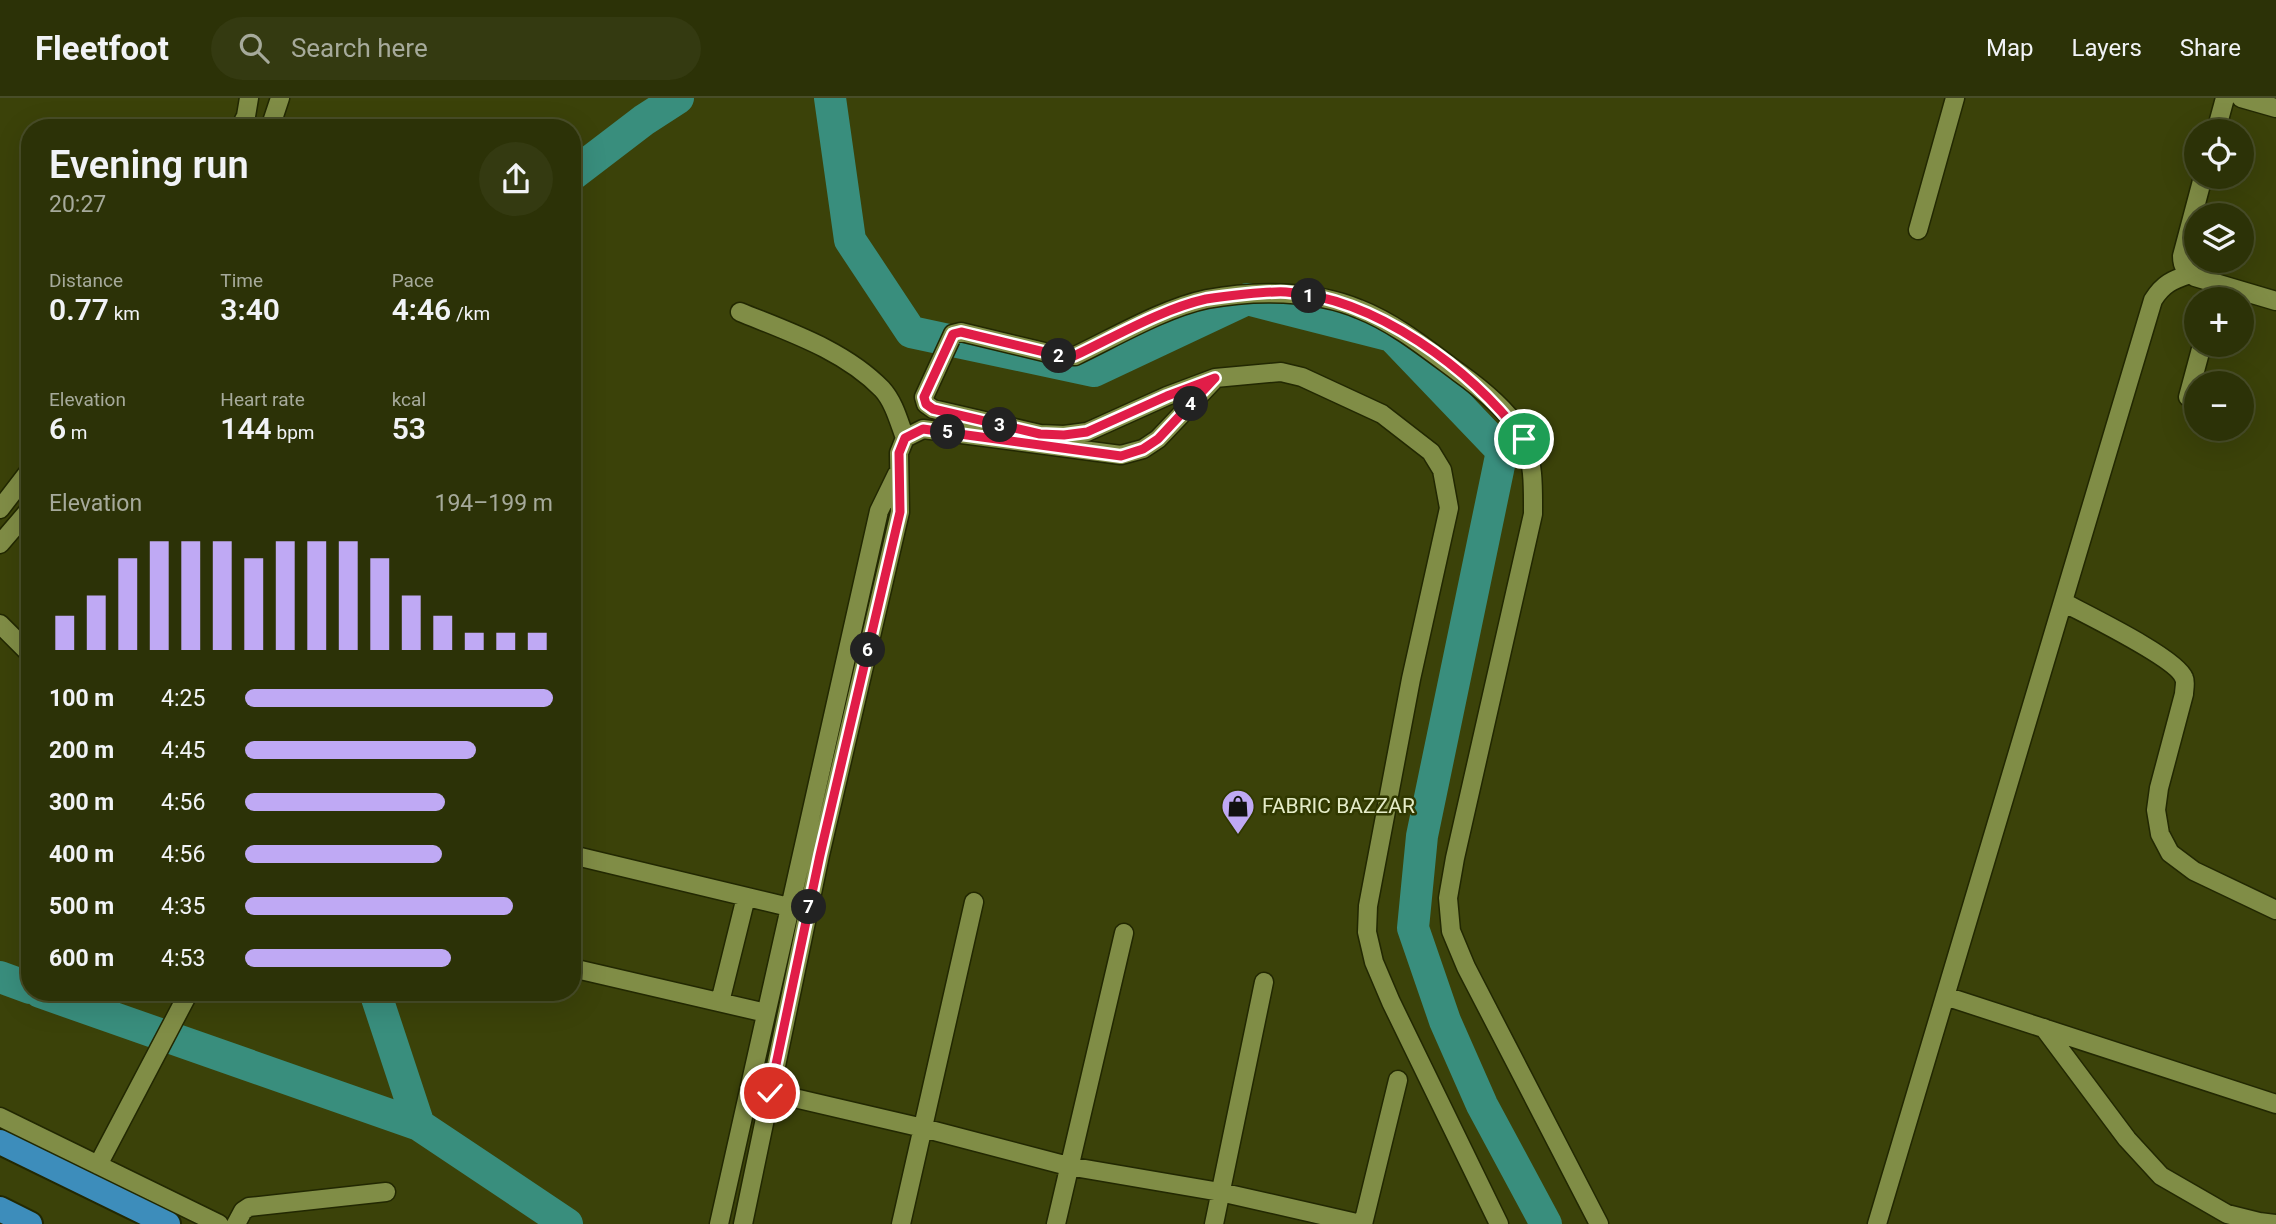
<!DOCTYPE html>
<html lang="en">
<head>
<meta charset="utf-8">
<style>
  :root { --surface:#2c3207; --page:#343a11; --text:#f1f3f6; --muted:#a6aa9b; --line:#484d28; --accent:#bfa9f4 }
  body { margin:0; font-family:Roboto,sans-serif; background:var(--page); color:var(--text); height:100vh; display:flex; flex-direction:column; font-size:26px; white-space:nowrap }
  * { box-sizing:border-box; margin:0 }
  p { font-size:23px; color:var(--muted) }
  .icon { flex:none; width:38px; height:38px; fill:none; stroke:currentColor; stroke-width:2; stroke-linecap:round; stroke-linejoin:round }
  .map { position:relative; flex:1; overflow:hidden }
  .sheet { position:absolute; left:21px; top:21px; width:560px; height:882px; display:flex; flex-direction:column; background:var(--surface); border-radius:28px; box-shadow:0 7px 28px #0002,0 0 0 2px var(--line) }
  .sheet>* { flex:none }
  .fabs { position:absolute; left:2184px; top:21px; display:grid; gap:14px }
  .fabs a { display:grid; place-items:center; width:70px; height:70px; border-radius:50%; background:var(--surface); box-shadow:0 7px 28px #0002,0 0 0 2px var(--line); font-size:35px }
  .pin { position:absolute; display:grid; place-items:center; width:60px; height:60px; color:#fff; margin:-30px; border:4px solid #fff; border-radius:50%; box-shadow:0 2px 7px #0007 }
  .km { position:absolute; width:35px; height:35px; margin:-18px; border-radius:50%; background:#222; color:#fff; font-size:19px; line-height:35px; text-align:center }
  .round { display:grid; place-items:center; flex:none; width:74px; height:74px; border-radius:37px; background:var(--page) }
  .headline { display:flex; align-items:center; justify-content:space-between; height:119px; padding:0 28px }
  h1 { font-size:38px; font-weight:600; line-height:52px }
  .figures { display:grid; grid-template-columns:repeat(3,1fr); gap:10px; height:119px; padding:7px 28px }
  .figures div { display:grid; align-content:center }
  .figures b { font-size:30px; font-weight:600 }
  .figures small { font-size:19px; font-weight:400 }
  .figures p { font-size:19px }
  .chart { height:196px; padding:14px 28px }
  .chart p { display:flex; justify-content:space-between }
  .chart svg { width:100%; height:126px; margin-top:7px; stroke:var(--accent); stroke-width:6 }
  ul { padding:0 28px; list-style:none; font-size:23px }
  li { display:grid; grid-template-columns:112px 84px 1fr; align-items:center; height:52px }
  li i { height:18px; border-radius:9px; background:var(--accent) }
  header { display:flex; align-items:center; gap:42px; box-sizing:border-box; height:98px; padding:0 35px; background:var(--surface); border-bottom:2px solid var(--line) }
  header strong { font-size:33px }
  nav { display:flex; gap:38px; margin-inline-start:auto; font-size:24px }
  .search { width:490px; height:63px; background:var(--page); display:flex; align-items:center; gap:18px; box-sizing:border-box; padding:0 24px; border-radius:38px; color:var(--muted); font-size:26px }
  .map>svg:first-child { display:block }
  .lines { fill:none; stroke-linecap:round; stroke-linejoin:round }
  .river { stroke:#398e7d; stroke-width:32 }
  .minor-casing { stroke:#222802; stroke-width:21 }
  .highway-casing { stroke:#222802; stroke-width:28 }
  .minor { stroke:#808d46; stroke-width:18 }
  .highway { stroke:#3d8dbb; stroke-width:24 }
  .route-casing { stroke:#fff; stroke-width:14 }
  .route { stroke:#e11d48; stroke-width:9 }
  .labels { text-anchor:middle; dominant-baseline:central; stroke-width:5; stroke-linejoin:round; paint-order:stroke }
  .poi-label { font-size:21px; fill:#e5ecc8; stroke:#303800; text-anchor:start }
</style>
</head>
<body>
<header>
<strong>Fleetfoot</strong>
<div class="search"><svg class="icon" aria-label="search" viewBox="0 0 24 24"><circle cx="10" cy="10" r="6"/><path d="M15 15l6 6"/></svg>Search here</div>
<nav><a>Map</a><a>Layers</a><a>Share</a></nav>
</header>
<div class="map">
<svg width="2276" height="1126" viewBox="0 0 2276 1126">
  <rect width="100%" height="100%" fill="#3b4209"/>
  <g class="lines">
    <path class="river" d="M830,0L850,142L911,234L1094,273L1247,201L1392,238L1502,353L1422,738L1413,830L1445,923L1482,1007L1546,1126
      M572,77L644,22L678,0
      M0,879L30,890
      M40,894L419,1027L375,894
      M419,1027L567,1126"/>
    <defs>
      <path id="minor" d="M2241,0L2276,10
        M240,30L246,18L249,0
        M270,30L280,0
        M2216,33L2225,0
        M2203,79L2182,158C2182,169 2186,173 2195,179L2276,203
        M1918,132L1955,0
        M740,214C789,234 844,252 882,291C894,304 899,324 905,340
        M2188,299L2202,247
        M0,411L30,372
        M0,446L30,411
        M2063,504C2085,516 2177,560 2184,580C2186,584 2184,592 2184,596L2159,690L2156,712L2160,736L2170,755L2194,773L2276,812
        M0,526L30,556
        M572,757L789,809
        M572,870L766,915
        M1945,898L2276,1006
        M720,904L746,799
        M2044,930L2127,1041L2161,1078L2227,1116L2259,1124L2276,1126
        M760,992L923,1030L1068,1068L1220,1094L1361,1126
        M0,1019L219,1126
        M98,1067L189,894
        M236,1126L243,1113L249,1109L386,1094
        M719,1126L879,413L897,376
        M743,1126L820,757L900,414L899,355L905,340L923,331L1121,357L1143,351L1158,341L1213,283
        M901,1126L974,804
        M1056,1126L1124,835
        M1214,1126L1264,884
        M1363,1126L1398,982
        M1499,1126L1391,904L1374,864L1367,834L1368,808L1411,581L1449,410L1442,372L1431,354L1382,316L1302,279L1281,274L1215,280L1167,298L1087,334L1064,337L1040,336L933,311L926,306L924,299L953,236L961,234L1061,258H1075C1115,239 1164,210 1207,201C1254,192 1314,192 1359,211C1395,225 1427,251 1458,274C1479,289 1514,317 1524,342C1534,365 1533,391 1533,416L1455,760L1448,800L1451,833L1466,869L1599,1126
        M1877,1126L2153,202C2163,186 2172,182 2190,176"/>
      <path id="highway" d="M0,1044L168,1126
        M0,1111L30,1126"/>
    </defs>
    <use href="#minor" class="minor-casing"/>
    <use href="#highway" class="highway-casing"/>
    <use href="#minor" class="minor"/>
    <use href="#highway" class="highway"/>
  </g>
  <g class="lines">
    <defs>
      <path id="route" d="M770,995L820,757L900,414L899,355L905,340L923,331L1121,358L1143,351L1158,341L1215,280L1167,298L1087,334L1064,337L1040,336L933,311L926,306L924,299L953,236L961,234L1061,258H1074C1116,238 1162,211 1206,201C1224,198 1268,193 1286,194C1376,200 1471,271 1524,341"/>
    </defs>
    <use href="#route" class="route-casing"/>
    <use href="#route" class="route"/>
  </g>
  <defs>
    <symbol id="shop-pin" viewBox="-11 -11 22 30"><path d="M0 17L-7.5 6A9.5 9.5 0 1 1 7.5 6Z" fill="#bfa9f4" stroke="#303800"/><path d="M-5-2.5h2.3a2.7 3.5 0 0 1 5.4 0H5L5.5 6h-11ZM-1.5-2.5h3a1.5 2.3 0 0 0-3 0Z" fill="#111"/></symbol>
  </defs>
  <g fill-rule="evenodd">
    <use href="#shop-pin" x="1219" y="689" width="38" height="52"/>
  </g>
  <g class="labels">
    <g class="poi-label">
      <text x="1262" y="708">FABRIC BAZZAR</text>
    </g>
  </g>
</svg>
<div class="fabs">
<a><svg class="icon" aria-label="locate" viewBox="0 0 24 24"><circle cx="12" cy="12" r="6"/><path d="M12 2v4M12 18v4M2 12h4M18 12h4"/></svg></a>
<a><svg class="icon" aria-label="layers" viewBox="0 0 24 24"><path d="M12 4l9 5-9 5-9-5zM3 14l9 5 9-5"/></svg></a>
<a>+</a>
<a>−</a>
</div>
<div class="pin" style="left:1524px;top:341px;background:#1e9e55"><svg class="icon" aria-label="arrive" viewBox="0 0 24 24"><path d="M6 21V4h12l-3 4 3 4H6"/></svg></div>
<div class="pin" style="left:770px;top:995px;background:#d93025"><svg class="icon" aria-label="check" viewBox="0 0 24 24"><path d="M5 12l5 5 9-10"/></svg></div>
<b class="km" style="left:1309px;top:198px">1</b>
<b class="km" style="left:1059px;top:258px">2</b>
<b class="km" style="left:1000px;top:327px">3</b>
<b class="km" style="left:1191px;top:306px">4</b>
<b class="km" style="left:948px;top:334px">5</b>
<b class="km" style="left:868px;top:552px">6</b>
<b class="km" style="left:809px;top:809px">7</b>
<section class="sheet">
<div class="headline"><div><h1>Evening run</h1><p>20:27</p></div><a class="round"><svg class="icon" aria-label="share" viewBox="0 0 24 24"><path d="M12 15V3M7 8l5-5 5 5M5 13v7h14v-7"/></svg></a></div>
<div class="figures">
<div><p>Distance</p><b>0.77<small> km</small></b></div>
<div><p>Time</p><b>3:40</b></div>
<div><p>Pace</p><b>4:46<small> /km</small></b></div>
</div>
<div class="figures">
<div><p>Elevation</p><b>6<small> m</small></b></div>
<div><p>Heart rate</p><b>144<small> bpm</small></b></div>
<div><p>kcal</p><b>53</b></div>
</div>
<div class="chart"><p><span>Elevation</span>194–199 m</p>
<svg viewBox="0 0 160 44" preserveAspectRatio="none"><path d="M5 44V32M15 44V25M25 44V12M35 44V6M45 44V6M55 44V6M65 44V12M75 44V6M85 44V6M95 44V6M105 44V12M115 44V25M125 44V32M135 44V38M145 44V38M155 44V38"/></svg>
</div>
<ul>
<li><b>100 m</b>4:25<i style="width:100%"></i></li>
<li><b>200 m</b>4:45<i style="width:75%"></i></li>
<li><b>300 m</b>4:56<i style="width:65%"></i></li>
<li><b>400 m</b>4:56<i style="width:64%"></i></li>
<li><b>500 m</b>4:35<i style="width:87%"></i></li>
<li><b>600 m</b>4:53<i style="width:67%"></i></li>
</ul>
</section>
</div>
</body>
</html>
